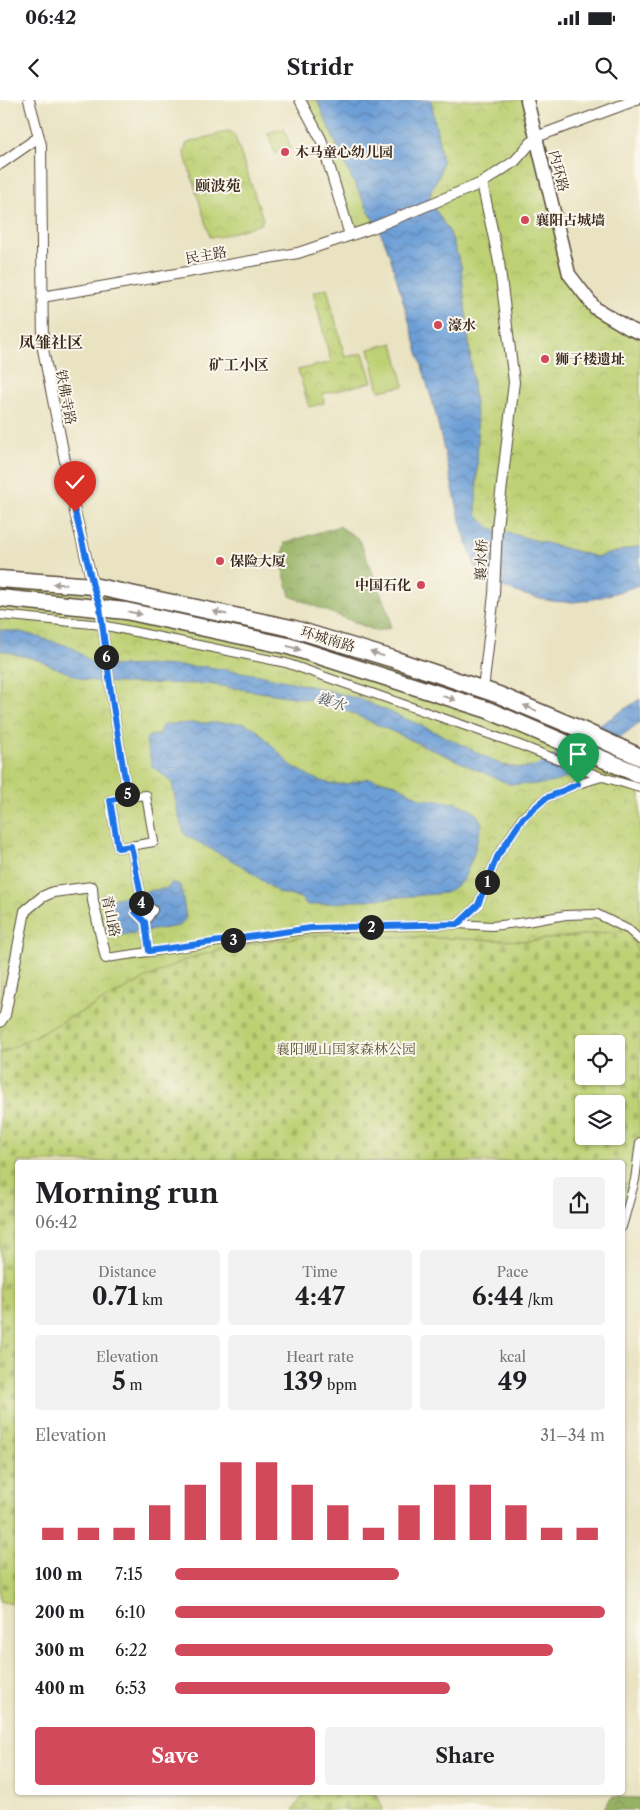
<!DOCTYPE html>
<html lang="en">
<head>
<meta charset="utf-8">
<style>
  :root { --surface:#fff; --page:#f2f2f2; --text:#202124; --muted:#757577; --accent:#d1495b }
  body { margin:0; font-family:"Libre Caslon Text","Noto Serif SC",serif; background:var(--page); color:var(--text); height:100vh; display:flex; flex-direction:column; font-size:19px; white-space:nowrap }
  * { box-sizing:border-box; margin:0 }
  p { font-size:16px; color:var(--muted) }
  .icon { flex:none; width:28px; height:28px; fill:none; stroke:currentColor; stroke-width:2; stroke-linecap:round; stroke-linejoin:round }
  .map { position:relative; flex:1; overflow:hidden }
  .sheet { position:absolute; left:15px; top:1060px; width:610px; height:635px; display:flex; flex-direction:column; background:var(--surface); border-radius:5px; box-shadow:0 1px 4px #0004 }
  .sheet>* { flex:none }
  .tools { position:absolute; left:575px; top:935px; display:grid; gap:10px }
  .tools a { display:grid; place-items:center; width:50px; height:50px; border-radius:5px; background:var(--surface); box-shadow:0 1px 4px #0004; font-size:25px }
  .pin { position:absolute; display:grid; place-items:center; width:42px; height:42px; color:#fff; margin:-51px -21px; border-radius:50% 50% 50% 0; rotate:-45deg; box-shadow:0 0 5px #0007 }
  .pin .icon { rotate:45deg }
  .km { position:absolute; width:25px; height:25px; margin:-12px; border-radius:50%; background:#222; color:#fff; font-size:14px; line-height:25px; text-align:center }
  .round { display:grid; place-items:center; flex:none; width:52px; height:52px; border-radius:5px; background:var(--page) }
  .summary { display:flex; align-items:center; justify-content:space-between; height:85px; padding:0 20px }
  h1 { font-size:28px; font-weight:800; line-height:38px }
  .figures { display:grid; grid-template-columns:repeat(3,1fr); gap:8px; height:85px; padding:5px 20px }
  .figures div { display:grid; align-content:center; border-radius:5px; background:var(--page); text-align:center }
  .figures b { font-size:25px; font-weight:800 }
  .figures small { font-size:14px; font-weight:400 }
  .figures p { font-size:14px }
  .chart { height:140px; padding:10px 20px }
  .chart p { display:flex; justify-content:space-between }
  .chart svg { width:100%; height:90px; margin-top:5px; stroke:var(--accent); stroke-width:6 }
  .primary-button { display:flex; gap:10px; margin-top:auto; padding:10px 20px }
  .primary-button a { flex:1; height:58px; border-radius:5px; background:var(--accent); color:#fff; font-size:20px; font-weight:800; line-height:58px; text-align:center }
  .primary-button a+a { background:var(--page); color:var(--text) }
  ul { padding:0 20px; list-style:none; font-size:16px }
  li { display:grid; grid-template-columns:80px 60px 1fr; align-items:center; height:38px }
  li i { height:12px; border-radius:6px; background:var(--accent) }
  .status { display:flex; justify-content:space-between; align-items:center; height:35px; padding:0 25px; background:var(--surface); direction:ltr }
  .status svg { height:14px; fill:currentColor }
  header { display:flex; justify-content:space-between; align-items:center; height:65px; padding:0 20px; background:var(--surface); font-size:22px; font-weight:800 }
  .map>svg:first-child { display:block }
  .forest { fill:url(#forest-crowns); stroke:#686e42 }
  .cemetery { fill:url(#cemetery-stones); stroke:#7c7d48; fill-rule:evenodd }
  .park { fill:url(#park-crowns); stroke:#7c7d48 }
  .pitch { fill:#bdd073; stroke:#7c7d48 }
  .water { fill:url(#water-waves); stroke:#54647a }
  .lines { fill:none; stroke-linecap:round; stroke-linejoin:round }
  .pedestrian-casing { stroke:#554637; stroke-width:10 }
  .minor-casing { stroke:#554637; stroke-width:12 }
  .tertiary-casing { stroke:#554637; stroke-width:15 }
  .trunk-casing { stroke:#554637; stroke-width:19 }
  .pedestrian { stroke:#fff; stroke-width:8 }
  .minor { stroke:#fff; stroke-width:10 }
  .tertiary { stroke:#fff; stroke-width:12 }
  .trunk { stroke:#fff; stroke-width:16 }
  .oneway { fill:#a79f9a }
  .route-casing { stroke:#fff; stroke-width:10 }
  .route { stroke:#1a73e8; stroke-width:6 }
  .poi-dot { fill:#d1495b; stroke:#fbf7ec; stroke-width:2 }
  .labels { text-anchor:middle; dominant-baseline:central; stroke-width:4; stroke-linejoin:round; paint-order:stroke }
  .poi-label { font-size:14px; font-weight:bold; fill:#3b2a1e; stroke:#fbf7ec; text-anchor:start }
  .street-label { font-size:14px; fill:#3b2a1e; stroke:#fbf7ec }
  .park-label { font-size:14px; fill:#5c5433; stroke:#fbf7ec }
  .neighbourhood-label { font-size:15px; font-weight:bold; fill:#3b2a1e; stroke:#fbf7ec }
  .water-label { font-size:15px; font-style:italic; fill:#4f5968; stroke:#fbf7ec }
  .quarter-label { font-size:16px; font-weight:bold; fill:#3b2a1e; stroke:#fbf7ec }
</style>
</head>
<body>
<div class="status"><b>06:42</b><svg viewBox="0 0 49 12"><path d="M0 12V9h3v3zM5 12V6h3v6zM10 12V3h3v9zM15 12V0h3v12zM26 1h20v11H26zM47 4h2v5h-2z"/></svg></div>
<header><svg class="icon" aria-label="back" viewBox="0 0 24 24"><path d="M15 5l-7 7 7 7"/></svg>Stridr<svg class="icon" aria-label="search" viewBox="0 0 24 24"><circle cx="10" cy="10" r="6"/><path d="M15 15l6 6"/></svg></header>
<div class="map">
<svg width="640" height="1710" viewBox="0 0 640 1710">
  <defs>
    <pattern id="forest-crowns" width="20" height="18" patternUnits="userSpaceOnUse" patternTransform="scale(1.25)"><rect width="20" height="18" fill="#96b265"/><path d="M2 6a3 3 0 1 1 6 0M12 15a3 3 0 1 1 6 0" fill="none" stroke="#7c9153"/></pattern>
    <pattern id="cemetery-stones" width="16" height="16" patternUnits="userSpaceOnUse" patternTransform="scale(1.25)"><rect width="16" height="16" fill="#bdd073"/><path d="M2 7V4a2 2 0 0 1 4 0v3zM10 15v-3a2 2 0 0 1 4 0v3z" fill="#a3b363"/></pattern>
    <pattern id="park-crowns" width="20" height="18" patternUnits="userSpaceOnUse" patternTransform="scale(1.25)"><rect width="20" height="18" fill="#bdd073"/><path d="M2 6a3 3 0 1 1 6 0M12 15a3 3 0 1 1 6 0" fill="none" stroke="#a3b363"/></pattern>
    <pattern id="water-waves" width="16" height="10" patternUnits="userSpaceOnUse" patternTransform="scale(1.25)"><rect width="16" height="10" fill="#6d9fd7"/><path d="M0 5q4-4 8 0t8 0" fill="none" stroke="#5b82ae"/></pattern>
  </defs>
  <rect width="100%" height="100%" fill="#fbf7ec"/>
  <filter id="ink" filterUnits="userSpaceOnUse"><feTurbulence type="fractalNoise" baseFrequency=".02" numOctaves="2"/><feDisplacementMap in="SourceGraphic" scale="10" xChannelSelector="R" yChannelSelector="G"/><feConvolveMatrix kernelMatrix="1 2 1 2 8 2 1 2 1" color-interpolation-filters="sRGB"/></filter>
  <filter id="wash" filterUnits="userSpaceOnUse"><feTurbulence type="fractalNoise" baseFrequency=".0096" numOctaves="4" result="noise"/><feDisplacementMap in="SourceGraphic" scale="20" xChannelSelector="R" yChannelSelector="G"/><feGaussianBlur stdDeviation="1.12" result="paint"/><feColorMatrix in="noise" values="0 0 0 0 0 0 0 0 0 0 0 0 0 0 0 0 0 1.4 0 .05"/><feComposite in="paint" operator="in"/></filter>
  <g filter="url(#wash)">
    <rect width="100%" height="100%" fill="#e9e3c2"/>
    <path class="forest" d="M339,426L359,439L390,517V528L376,531L290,496L281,463L285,443Z
      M612,1697L640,1698V1710H605V1706Z"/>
    <path class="cemetery" d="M629,830L640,856V1075L635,1080L623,1127L622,1062H18L17,1505L0,1501V954L156,873L193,857L242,845L323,834L528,841ZM584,944H616V976H584ZM584,1004H616V1036H584Z
      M306,1692L377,1693L383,1710H293Z"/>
    <path class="park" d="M298,0H317L348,71L376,125L356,133L320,39Z
      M431,0H527L569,174L595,208L640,233V446L597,457L490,428L476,414L478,334L461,166L450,133L436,111L430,99L431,90L440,74L442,60Z
      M229,31L234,34L263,119L261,124L218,137H210L184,52L187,43Z
      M327,188L345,257L363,253L372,282L323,294L324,303L309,307L298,270L331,262L313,192Z
      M0,479L93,486L393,559L640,657V856L628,830L528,841L323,834L242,845L193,857L156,873L0,954Z"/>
    <path class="pitch" d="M284,28L291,48L275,53L268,33Z
      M393,243L404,286L379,291L369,249Z"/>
    <path class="water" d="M317,0H431L442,60L440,74L431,90L430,99L436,111L450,133L461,166L478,334L476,414L490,428L597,457L640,446V485C616,492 591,503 565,502C534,501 504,489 478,474L462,428L435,311L390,156L384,140L348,71Z
      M0,530L21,532L72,547L91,562L101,566L158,565L209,567L259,575L319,588L362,600L436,632L502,665L521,668L536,666L545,661L640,599V622L566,678C547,686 529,685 509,684L340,608L312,600L208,584L115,583L85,580L38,560L0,550Z
      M189,623H242L255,628L291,665L313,678L331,684H347L368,678L396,684L421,699L456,703L470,709L478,716L482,723L473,756L463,781L446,793L311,805H307L301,798L279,793L244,767L185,735L178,714L172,682L152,666L146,640L149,636L159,635L161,627L164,625Z
      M171,783H176L181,786L186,818L179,826L115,836L112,832C113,820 110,810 111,799C131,796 148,790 168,788Z"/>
  </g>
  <g filter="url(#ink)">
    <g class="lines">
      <defs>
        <path id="pedestrian" d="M100,507L112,600L128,697L110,700L118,748L154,742L146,695L128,697
          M0,515L102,525L286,563L517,644L602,677
          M603,677L640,688
          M131,746L142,800L153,810L145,822
          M142,800L135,812L145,822L149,851
          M458,824L478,805L497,757L523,717L546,698L578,684L602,677
          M106,858L311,829L458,824L492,826L526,822L566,815L597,814L629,830L640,840
          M622,1127L635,1080L640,1042"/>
        <path id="minor" d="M29,0L41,45L43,249L75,412L93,486L100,507
          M300,0L321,39L350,135
          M0,64L39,37
          M482,83L499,162L514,282L497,427L494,494L483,590
          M42,197L298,153L372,128L482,83L515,61L536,37L636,0
          M0,922L5,915L25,811L42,797L53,792L92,787L93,801L106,858"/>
        <path id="tertiary" d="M527,0L569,174L595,208L630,229L640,233"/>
        <path id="trunk" d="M0,479L93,486L291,528L393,559L499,595L575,627L640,657
          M0,498L126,511L288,546L488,610L640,675"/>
      </defs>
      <use href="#pedestrian" class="pedestrian-casing"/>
      <use href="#minor" class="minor-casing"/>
      <use href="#tertiary" class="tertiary-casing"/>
      <use href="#trunk" class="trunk-casing"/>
      <use href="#pedestrian" class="pedestrian"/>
      <use href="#minor" class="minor"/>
      <use href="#tertiary" class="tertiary"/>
      <use href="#trunk" class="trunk"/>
    </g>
    <defs><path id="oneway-solid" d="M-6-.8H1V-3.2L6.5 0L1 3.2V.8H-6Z" transform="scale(1.25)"/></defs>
    <g class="oneway">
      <use href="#oneway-solid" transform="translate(60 484) rotate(-176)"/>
      <use href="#oneway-solid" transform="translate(135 513) rotate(12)"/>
      <use href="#oneway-solid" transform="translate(220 513) rotate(-168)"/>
      <use href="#oneway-solid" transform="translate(294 548) rotate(17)"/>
      <use href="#oneway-solid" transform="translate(377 554) rotate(-163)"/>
      <use href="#oneway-solid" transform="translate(449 598) rotate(18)"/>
      <use href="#oneway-solid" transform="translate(530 608) rotate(-157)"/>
    </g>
  </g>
  <g class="lines" filter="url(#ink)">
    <defs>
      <path id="route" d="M75,412L93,486L100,507L112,600L128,697L110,700L118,748L131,746L142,800L135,812L145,822L149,851L311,828L458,824L478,805L497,757L523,718L546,698L578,684"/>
    </defs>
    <use href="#route" class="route-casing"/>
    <use href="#route" class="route"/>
  </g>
  <g class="poi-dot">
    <circle cx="285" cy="52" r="5"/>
    <circle cx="525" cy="120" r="5"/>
    <circle cx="438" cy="225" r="5"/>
    <circle cx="545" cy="259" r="5"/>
    <circle cx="220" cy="461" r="5"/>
    <circle cx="421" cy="485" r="5"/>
  </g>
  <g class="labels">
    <g class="poi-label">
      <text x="295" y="52">木马童心幼儿园</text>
      <text x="535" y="120">襄阳古城墙</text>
      <text x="448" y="225">濠水</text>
      <text x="555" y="259">狮子楼遗址</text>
      <text x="230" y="461">保险大厦</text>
      <text x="411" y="485" text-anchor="end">中国石化</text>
    </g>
    <g class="street-label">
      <text transform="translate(559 71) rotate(76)">内环路</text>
      <text transform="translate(206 155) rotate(-10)">民主路</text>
      <text transform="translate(66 297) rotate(79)">铁佛寺路</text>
      <text transform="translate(481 460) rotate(-87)">襄水桥</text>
      <text transform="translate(328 539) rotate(17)">环城南路</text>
      <text transform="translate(111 816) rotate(78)">青山路</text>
    </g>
    <g class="park-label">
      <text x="346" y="949">襄阳岘山国家森林公园</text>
    </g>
    <g class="neighbourhood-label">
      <text x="218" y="85">颐波苑</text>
      <text x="239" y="264">矿工小区</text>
    </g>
    <g class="water-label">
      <text transform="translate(331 601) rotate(19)">襄水</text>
    </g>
    <g class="quarter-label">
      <text x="51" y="242">凤雏社区</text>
    </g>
  </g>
</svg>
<div class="tools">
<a><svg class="icon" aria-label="locate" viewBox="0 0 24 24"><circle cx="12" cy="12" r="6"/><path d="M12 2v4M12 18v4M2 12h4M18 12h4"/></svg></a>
<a><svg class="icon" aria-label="layers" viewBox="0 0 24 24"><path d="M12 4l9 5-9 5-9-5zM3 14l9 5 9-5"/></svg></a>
</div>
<div class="pin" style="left:578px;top:684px;background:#1e9e55"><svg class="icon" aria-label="arrive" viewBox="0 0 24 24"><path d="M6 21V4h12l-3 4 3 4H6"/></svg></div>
<div class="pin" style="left:75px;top:412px;background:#d93025"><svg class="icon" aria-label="check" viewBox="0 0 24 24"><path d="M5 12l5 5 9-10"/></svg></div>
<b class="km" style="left:487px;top:782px">1</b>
<b class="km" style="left:371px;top:827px">2</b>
<b class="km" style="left:233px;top:840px">3</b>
<b class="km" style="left:141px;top:803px">4</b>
<b class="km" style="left:127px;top:694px">5</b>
<b class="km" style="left:106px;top:557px">6</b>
<section class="sheet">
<div class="summary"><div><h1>Morning run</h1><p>06:42</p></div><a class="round"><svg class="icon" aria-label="share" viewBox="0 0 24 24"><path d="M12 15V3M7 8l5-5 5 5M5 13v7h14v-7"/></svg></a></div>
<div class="figures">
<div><p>Distance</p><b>0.71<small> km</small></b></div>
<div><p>Time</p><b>4:47</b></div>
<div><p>Pace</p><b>6:44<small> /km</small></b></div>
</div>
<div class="figures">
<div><p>Elevation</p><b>5<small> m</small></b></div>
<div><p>Heart rate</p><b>139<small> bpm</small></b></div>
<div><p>kcal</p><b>49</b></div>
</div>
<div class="chart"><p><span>Elevation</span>31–34 m</p>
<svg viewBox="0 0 160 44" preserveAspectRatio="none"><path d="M5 44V38M15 44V38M25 44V38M35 44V27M45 44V17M55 44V6M65 44V6M75 44V17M85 44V27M95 44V38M105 44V27M115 44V17M125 44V17M135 44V27M145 44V38M155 44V38"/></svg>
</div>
<ul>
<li><b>100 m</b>7:15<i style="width:52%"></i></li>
<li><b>200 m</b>6:10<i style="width:100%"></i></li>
<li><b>300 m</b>6:22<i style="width:88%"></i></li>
<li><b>400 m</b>6:53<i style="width:64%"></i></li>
</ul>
<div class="primary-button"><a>Save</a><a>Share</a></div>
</section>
</div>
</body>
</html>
